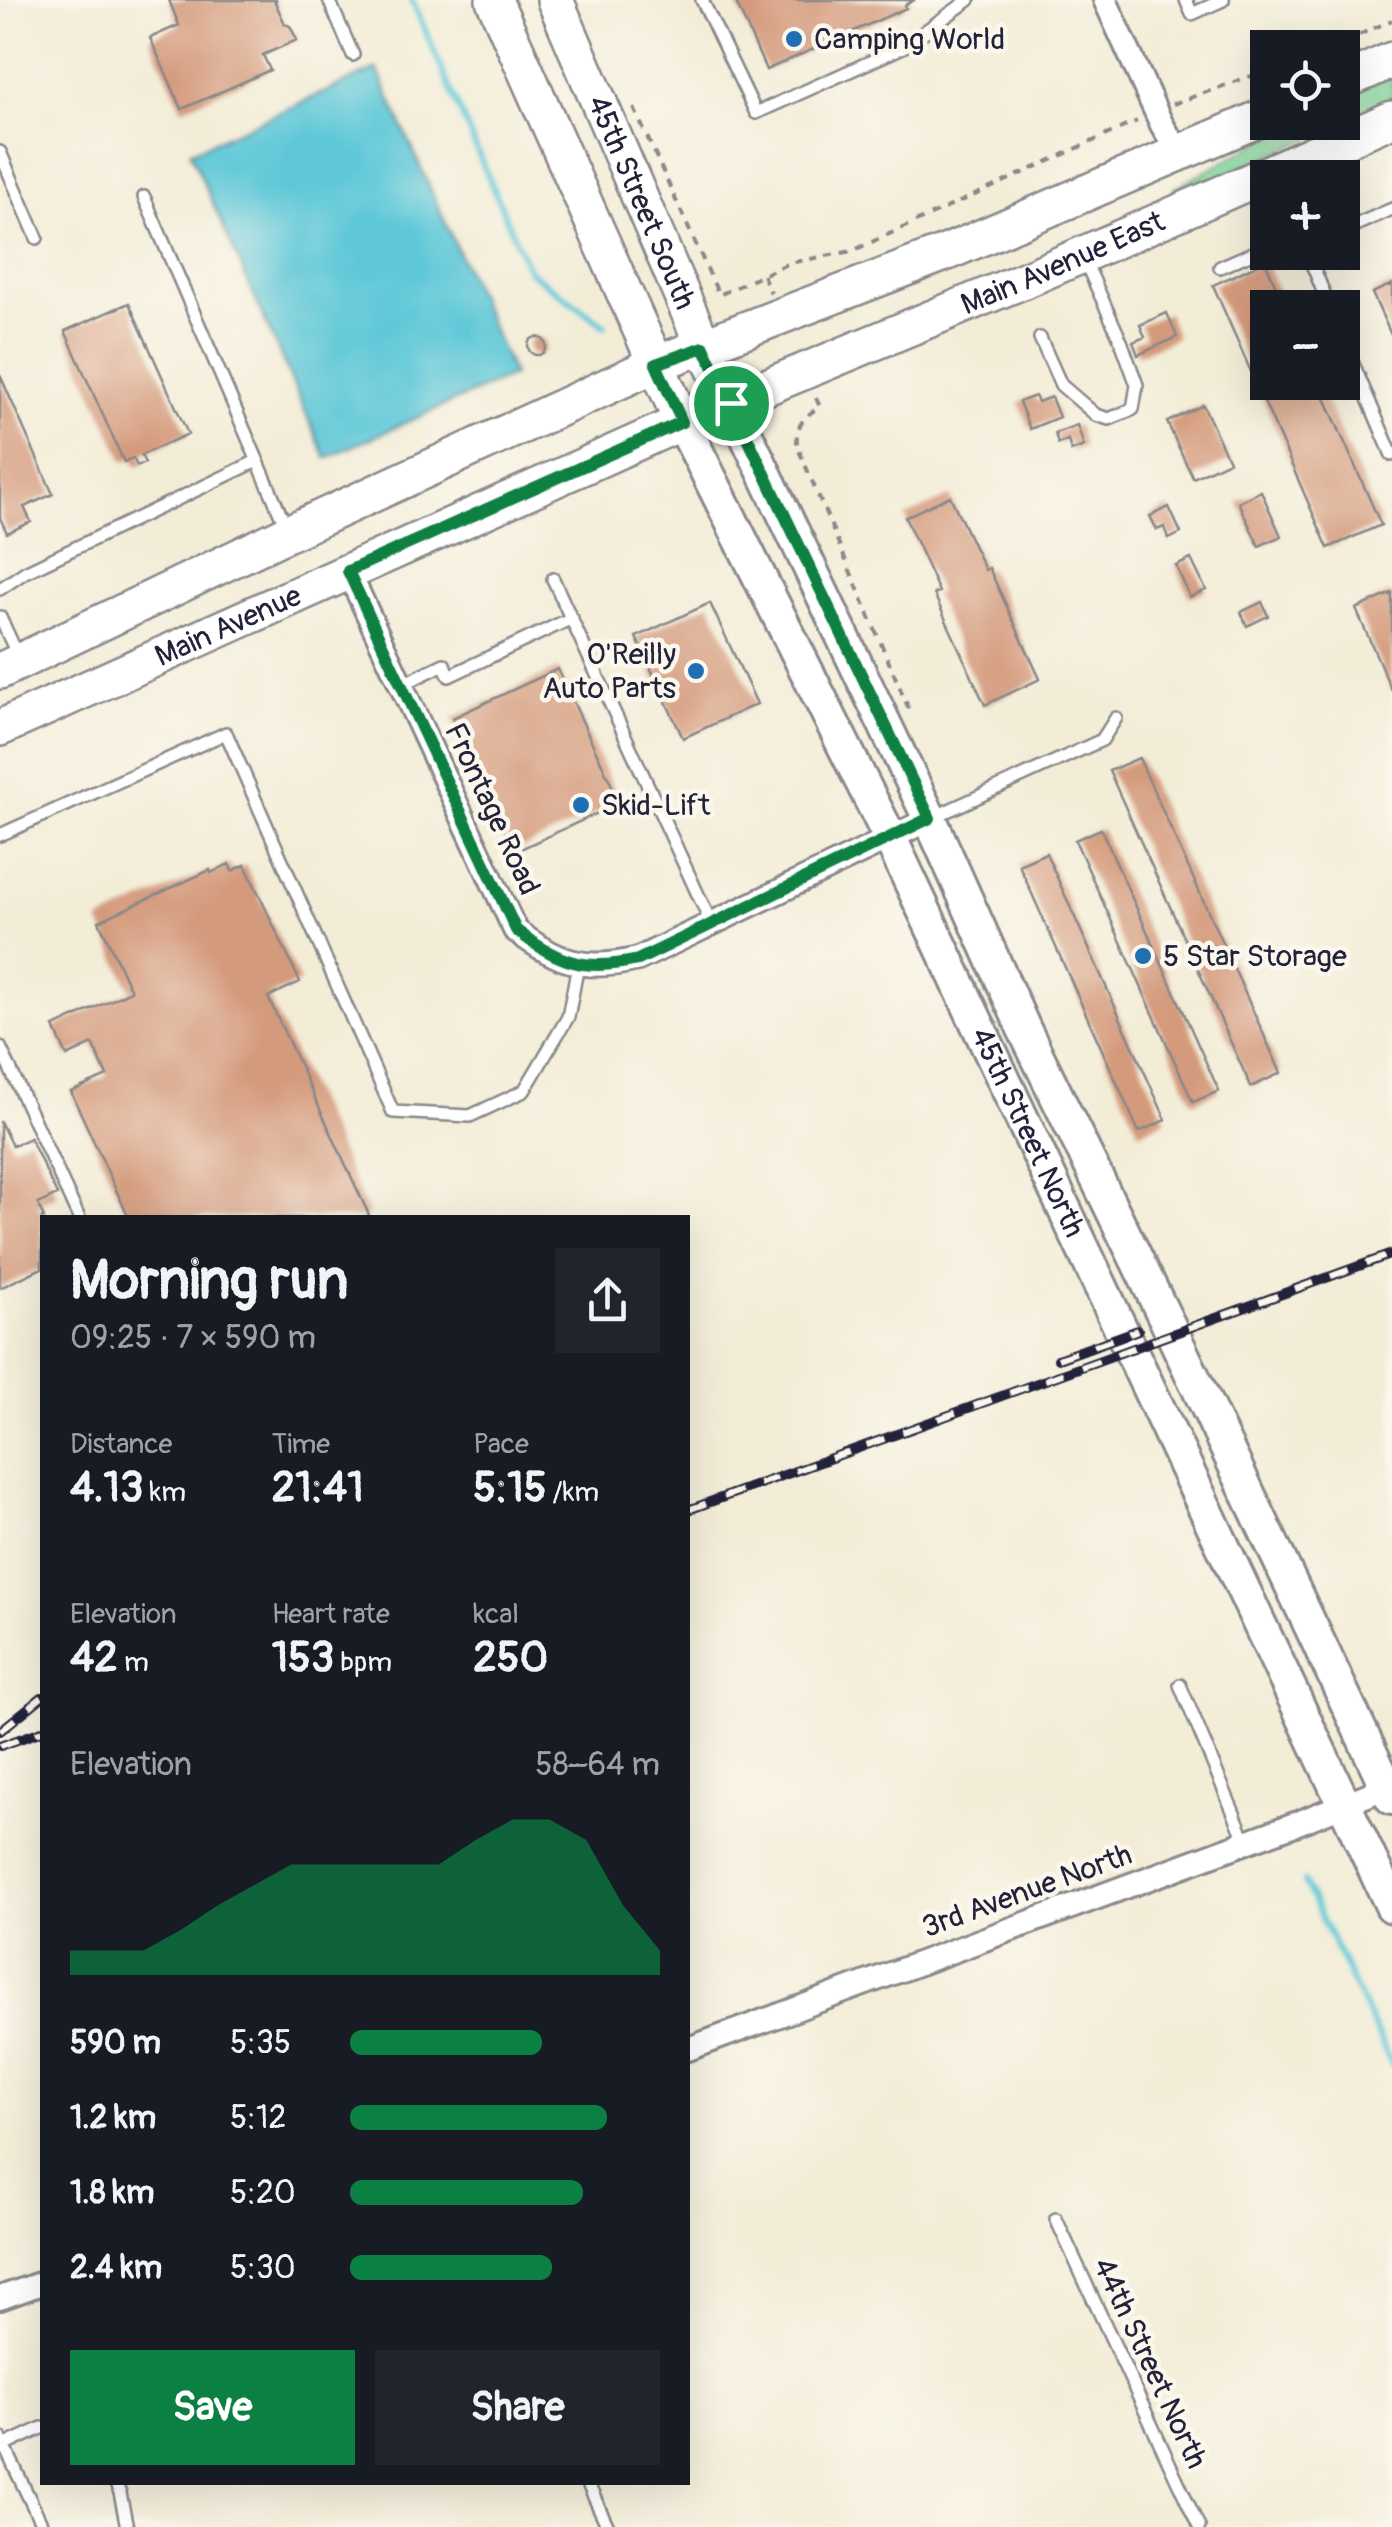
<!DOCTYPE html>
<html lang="en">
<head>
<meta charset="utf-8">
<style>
  :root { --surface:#171b24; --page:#20242c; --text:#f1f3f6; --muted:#9ea1a6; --accent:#0b8043 }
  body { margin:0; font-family:Pangolin,sans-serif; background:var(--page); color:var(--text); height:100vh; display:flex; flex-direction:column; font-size:38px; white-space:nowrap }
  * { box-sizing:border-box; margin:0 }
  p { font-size:32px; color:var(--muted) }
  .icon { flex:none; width:55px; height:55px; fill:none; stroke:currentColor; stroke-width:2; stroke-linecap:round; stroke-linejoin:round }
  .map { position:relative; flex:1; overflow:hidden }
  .side { position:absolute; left:40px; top:1215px; width:650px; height:1270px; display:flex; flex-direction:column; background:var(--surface); border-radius:0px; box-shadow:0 10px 40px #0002 }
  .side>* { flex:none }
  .tools { position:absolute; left:1250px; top:30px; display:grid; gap:20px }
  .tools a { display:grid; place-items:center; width:110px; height:110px; border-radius:0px; background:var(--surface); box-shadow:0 10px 40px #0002; font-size:50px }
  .pin { position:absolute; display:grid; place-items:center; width:85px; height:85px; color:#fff; margin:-42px; border:5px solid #fff; border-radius:50%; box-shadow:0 2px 10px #0007 }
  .round { display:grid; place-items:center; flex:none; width:105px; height:105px; border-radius:0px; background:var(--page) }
  .headline { display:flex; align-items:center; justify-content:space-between; height:170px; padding:0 30px }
  h1 { font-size:55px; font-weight:700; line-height:75px }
  .metrics { display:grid; grid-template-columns:repeat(3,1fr); gap:15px; height:170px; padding:10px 30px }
  .metrics div { display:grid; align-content:center }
  .metrics b { font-size:42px; font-weight:700 }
  .metrics small { font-size:28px; font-weight:400 }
  .metrics p { font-size:28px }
  .chart { height:280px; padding:20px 30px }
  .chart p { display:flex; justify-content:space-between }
  .chart svg { width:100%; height:180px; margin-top:10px; fill:var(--accent); opacity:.7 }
  .primary-button { display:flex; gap:20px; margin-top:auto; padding:20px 30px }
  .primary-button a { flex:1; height:115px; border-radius:0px; background:var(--accent); color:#fff; font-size:40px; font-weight:700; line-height:115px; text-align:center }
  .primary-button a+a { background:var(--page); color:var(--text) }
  ul { padding:0 30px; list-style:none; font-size:32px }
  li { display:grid; grid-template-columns:160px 120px 1fr; align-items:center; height:75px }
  li i { height:25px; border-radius:12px; background:var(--accent) }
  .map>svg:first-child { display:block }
  .green { fill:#7bd49a; stroke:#4e7b6a; stroke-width:2.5 }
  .water { fill:#5ec8d8; stroke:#40758a; stroke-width:2.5 }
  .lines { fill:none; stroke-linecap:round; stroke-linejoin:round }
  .stream { stroke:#5ec8d8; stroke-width:6 }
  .building { fill:#d49a7b }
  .service-casing { stroke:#8a888a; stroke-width:16 }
  .minor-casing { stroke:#8a888a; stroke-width:28 }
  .secondary-casing { stroke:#8a888a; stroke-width:38 }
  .primary-casing { stroke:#8a888a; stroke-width:40 }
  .path { stroke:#8a888a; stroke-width:4; stroke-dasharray:8 8; stroke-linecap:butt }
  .service { stroke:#fff; stroke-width:11 }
  .minor { stroke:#fff; stroke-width:22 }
  .secondary { stroke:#fff; stroke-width:32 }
  .primary { stroke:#fff; stroke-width:35 }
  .rail-casing { stroke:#22223b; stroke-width:10 }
  .rail { stroke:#fbf7ec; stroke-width:6; stroke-dasharray:19; stroke-linecap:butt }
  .route-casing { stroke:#fff; stroke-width:20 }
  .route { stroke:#0b8043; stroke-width:12 }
  .poi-dot { fill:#1f6fb2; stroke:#fbf7ec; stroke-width:4 }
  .labels { text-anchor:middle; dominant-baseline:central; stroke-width:9; stroke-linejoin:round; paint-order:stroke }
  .poi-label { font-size:30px; fill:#22223b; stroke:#fbf7ec; text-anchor:start }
  .street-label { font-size:30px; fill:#22223b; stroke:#fbf7ec }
</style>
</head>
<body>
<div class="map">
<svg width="1392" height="2527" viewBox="0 0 1392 2527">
  <rect width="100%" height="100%" fill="#fbf7ec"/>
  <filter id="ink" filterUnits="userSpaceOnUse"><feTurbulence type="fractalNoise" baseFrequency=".01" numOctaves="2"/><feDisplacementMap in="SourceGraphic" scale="20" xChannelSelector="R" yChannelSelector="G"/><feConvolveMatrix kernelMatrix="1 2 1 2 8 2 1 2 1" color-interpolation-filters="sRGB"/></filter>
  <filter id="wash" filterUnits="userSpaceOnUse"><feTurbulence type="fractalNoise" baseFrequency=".0048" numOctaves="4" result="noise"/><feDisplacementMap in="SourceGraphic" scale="40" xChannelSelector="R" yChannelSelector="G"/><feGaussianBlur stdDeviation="2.25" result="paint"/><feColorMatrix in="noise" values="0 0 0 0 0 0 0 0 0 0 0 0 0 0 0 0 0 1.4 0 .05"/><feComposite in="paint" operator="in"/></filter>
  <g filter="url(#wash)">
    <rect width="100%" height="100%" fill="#f3edd8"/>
    <path class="green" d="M1392,74V102L1177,197L1174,189L1294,123L1342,122L1343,97Z"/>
    <path class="water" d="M377,69L513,375L326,458L190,152Z"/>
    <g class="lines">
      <path class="stream" d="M412,0L529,271L605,326
        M1304,1882L1392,2065"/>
    </g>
    <g id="blocks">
      <path class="building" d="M169,0H276L275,2L285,24L290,26L297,40L263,55L270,70L182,109L150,38L179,25Z
        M735,0H915L905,5L906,8L766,70Z
        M1265,261L1285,308H1268V382H1318L1381,525L1328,548L1213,285Z
        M1392,284V337L1372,293Z
        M129,303L188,434L141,455L145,463L137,466L133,458L124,462L65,331Z
        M1167,313L1177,337L1138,355L1133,342L1145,337L1140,325Z
        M528 346a9 9 0 1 1 18 0a9 9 0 1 1-18 0Z
        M0,375L53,494L24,507L31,522L7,533L0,518Z
        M1035,396L1038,402L1051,397L1059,417L1030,429L1019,402Z
        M1203,405L1229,461L1193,478L1167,422Z
        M1077,425L1084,446L1071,451L1068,440L1058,444L1055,433Z
        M1261,491L1281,536L1259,546L1238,502Z
        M950,496L985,570L989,568L1040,679L985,705L934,594L939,592L905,517Z
        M1169,507L1181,533L1169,539L1164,527L1157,530L1150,516Z
        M1191,559L1206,590L1190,597L1176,566Z
        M1392,593V691L1356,609Z
        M1262,602L1268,616L1247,626L1241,612Z
        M710,603L757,704L683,738L636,637Z
        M558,669L620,803L514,852L452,718Z
        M1139,758L1281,1073L1251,1087L1109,771Z
        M1101,829L1219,1091L1193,1102L1075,840Z
        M1046,853L1166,1120L1139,1132L1019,865Z
        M229,864L232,871L245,865L300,982L268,997L369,1215L363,1218H129L71,1092L107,1076L93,1044L67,1056L54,1027L131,991L99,921L210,870L211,873Z
        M0,1121L12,1146L30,1138L57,1195L38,1204L44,1218H42V1268L0,1288Z"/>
    </g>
  </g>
  <g filter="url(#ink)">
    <use href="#blocks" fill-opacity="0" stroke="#8a888a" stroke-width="2.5"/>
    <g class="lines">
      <defs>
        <path id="service" d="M329,0L353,55
          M702,0L756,113L903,47L969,0
          M1186,0L1192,14L1223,0
          M0,152L37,238
          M144,197L287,529
          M1342,231L1392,209
          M1307,252L1330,308
          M1220,267L1268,246
          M1040,338L1061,385L1096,415L1109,419L1133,409L1137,385L1121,341L1084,259
          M1342,338L1392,455
          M553,579L712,925
          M0,589L25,572L257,461
          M0,617L19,658
          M401,685L444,664L449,676L572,618
          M934,817L1102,740L1116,718
          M0,835L226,733L393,1112L470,1116L524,1091L568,1017L578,965
          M0,1047L79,1218
          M1180,1685L1246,1842
          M1056,2219L1199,2527
          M0,2437L43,2527
          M4,2446L42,2428
          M115,2482L120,2493L127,2527
          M587,2482L608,2527"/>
        <path id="minor" d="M1105,0L1162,125L1180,154
          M348,571L515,930C558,963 585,972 638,959L930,819
          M688,2049L1295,1824L1387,1787
          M0,2298L42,2283"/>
        <g id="secondary">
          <path d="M731,403L930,819L1024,1029L1170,1328L1392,1798"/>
          <path id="s1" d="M682,422L890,838L1392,1906"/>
        </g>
        <g id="primary">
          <path d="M494,0L682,422"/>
          <path id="s2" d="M555,0L704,347L731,403"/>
          <path d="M1342,82L1392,60"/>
          <path d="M0,671L288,533L656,364L950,251L1268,115"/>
          <path id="s3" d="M0,728L682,422L1034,276L1392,119"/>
        </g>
      </defs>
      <use href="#service" class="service-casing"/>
      <use href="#minor" class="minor-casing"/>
      <use href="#secondary" class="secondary-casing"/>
      <use href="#primary" class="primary-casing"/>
      <path class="path" d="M1330,48L1392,20
        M1173,104L1268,70
        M634,108L719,295L789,263L852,251L1137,121
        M763,275L771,293
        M816,398L820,407C804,415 793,429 798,448L911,714"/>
      <use href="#service" class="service"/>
      <use href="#minor" class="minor"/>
      <use href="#secondary" class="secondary"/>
      <use href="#primary" class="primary"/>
      <defs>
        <path id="rail" d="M1058,1359L1138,1330
          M688,1510L1392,1254
          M0,1731L42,1697
          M0,1746L42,1731"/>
      </defs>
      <use href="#rail" class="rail-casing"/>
      <use href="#rail" class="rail"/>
    </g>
  </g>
  <g class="lines" filter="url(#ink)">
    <defs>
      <path id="route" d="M704,347L930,818L638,960C585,972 558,963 516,930L348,571L682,422L656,364Z"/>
    </defs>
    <use href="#route" class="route-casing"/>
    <use href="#route" class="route"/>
  </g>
  <g class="poi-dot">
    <circle cx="794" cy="39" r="10"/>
    <circle cx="696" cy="671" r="10"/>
    <circle cx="581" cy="805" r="10"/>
    <circle cx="1143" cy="956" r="10"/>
  </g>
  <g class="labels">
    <g class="poi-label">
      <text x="814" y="39">Camping World</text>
      <text x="676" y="654" text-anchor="end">O'Reilly<tspan x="676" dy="34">Auto Parts</tspan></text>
      <text x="601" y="805">Skid-Lift</text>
      <text x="1163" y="956">5 Star Storage</text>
    </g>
    <g class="street-label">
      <text stroke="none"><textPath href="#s2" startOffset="220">45th Street South</textPath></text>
      <text stroke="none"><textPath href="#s3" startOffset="1160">Main Avenue East</textPath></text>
      <text stroke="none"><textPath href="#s3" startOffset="250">Main Avenue</textPath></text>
      <text transform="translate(492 809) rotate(65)">Frontage Road</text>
      <text stroke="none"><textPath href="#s1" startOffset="790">45th Street North</textPath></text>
      <text transform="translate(1027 1891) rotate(-20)">3rd Avenue North</text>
      <text transform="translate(1150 2363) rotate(65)">44th Street North</text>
    </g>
  </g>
</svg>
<div class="tools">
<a><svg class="icon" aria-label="locate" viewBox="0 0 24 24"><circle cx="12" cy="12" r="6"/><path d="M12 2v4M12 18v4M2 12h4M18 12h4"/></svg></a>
<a>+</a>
<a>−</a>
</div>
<div class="pin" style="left:731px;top:403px;background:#1e9e55"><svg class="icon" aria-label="arrive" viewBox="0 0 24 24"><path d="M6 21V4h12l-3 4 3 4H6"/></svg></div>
<section class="side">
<div class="headline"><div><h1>Morning run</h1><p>09:25 · 7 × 590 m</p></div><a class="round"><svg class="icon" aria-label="share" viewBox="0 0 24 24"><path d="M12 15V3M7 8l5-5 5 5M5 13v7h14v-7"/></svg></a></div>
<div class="metrics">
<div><p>Distance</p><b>4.13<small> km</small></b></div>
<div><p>Time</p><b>21:41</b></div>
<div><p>Pace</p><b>5:15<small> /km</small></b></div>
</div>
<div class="metrics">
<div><p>Elevation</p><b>42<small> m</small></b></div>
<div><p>Heart rate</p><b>153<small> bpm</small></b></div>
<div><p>kcal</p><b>250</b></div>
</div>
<div class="chart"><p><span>Elevation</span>58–64 m</p>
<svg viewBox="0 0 160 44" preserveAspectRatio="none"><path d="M0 44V38L10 38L20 38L30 33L40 27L50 22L60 17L70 17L80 17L90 17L100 17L110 11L120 6L130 6L140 11L150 27L160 38V44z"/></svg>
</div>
<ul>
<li><b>590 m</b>5:35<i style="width:62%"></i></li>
<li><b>1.2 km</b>5:12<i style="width:83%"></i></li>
<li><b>1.8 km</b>5:20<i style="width:75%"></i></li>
<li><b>2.4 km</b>5:30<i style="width:65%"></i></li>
</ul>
<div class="primary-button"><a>Save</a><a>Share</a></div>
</section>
</div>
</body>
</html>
